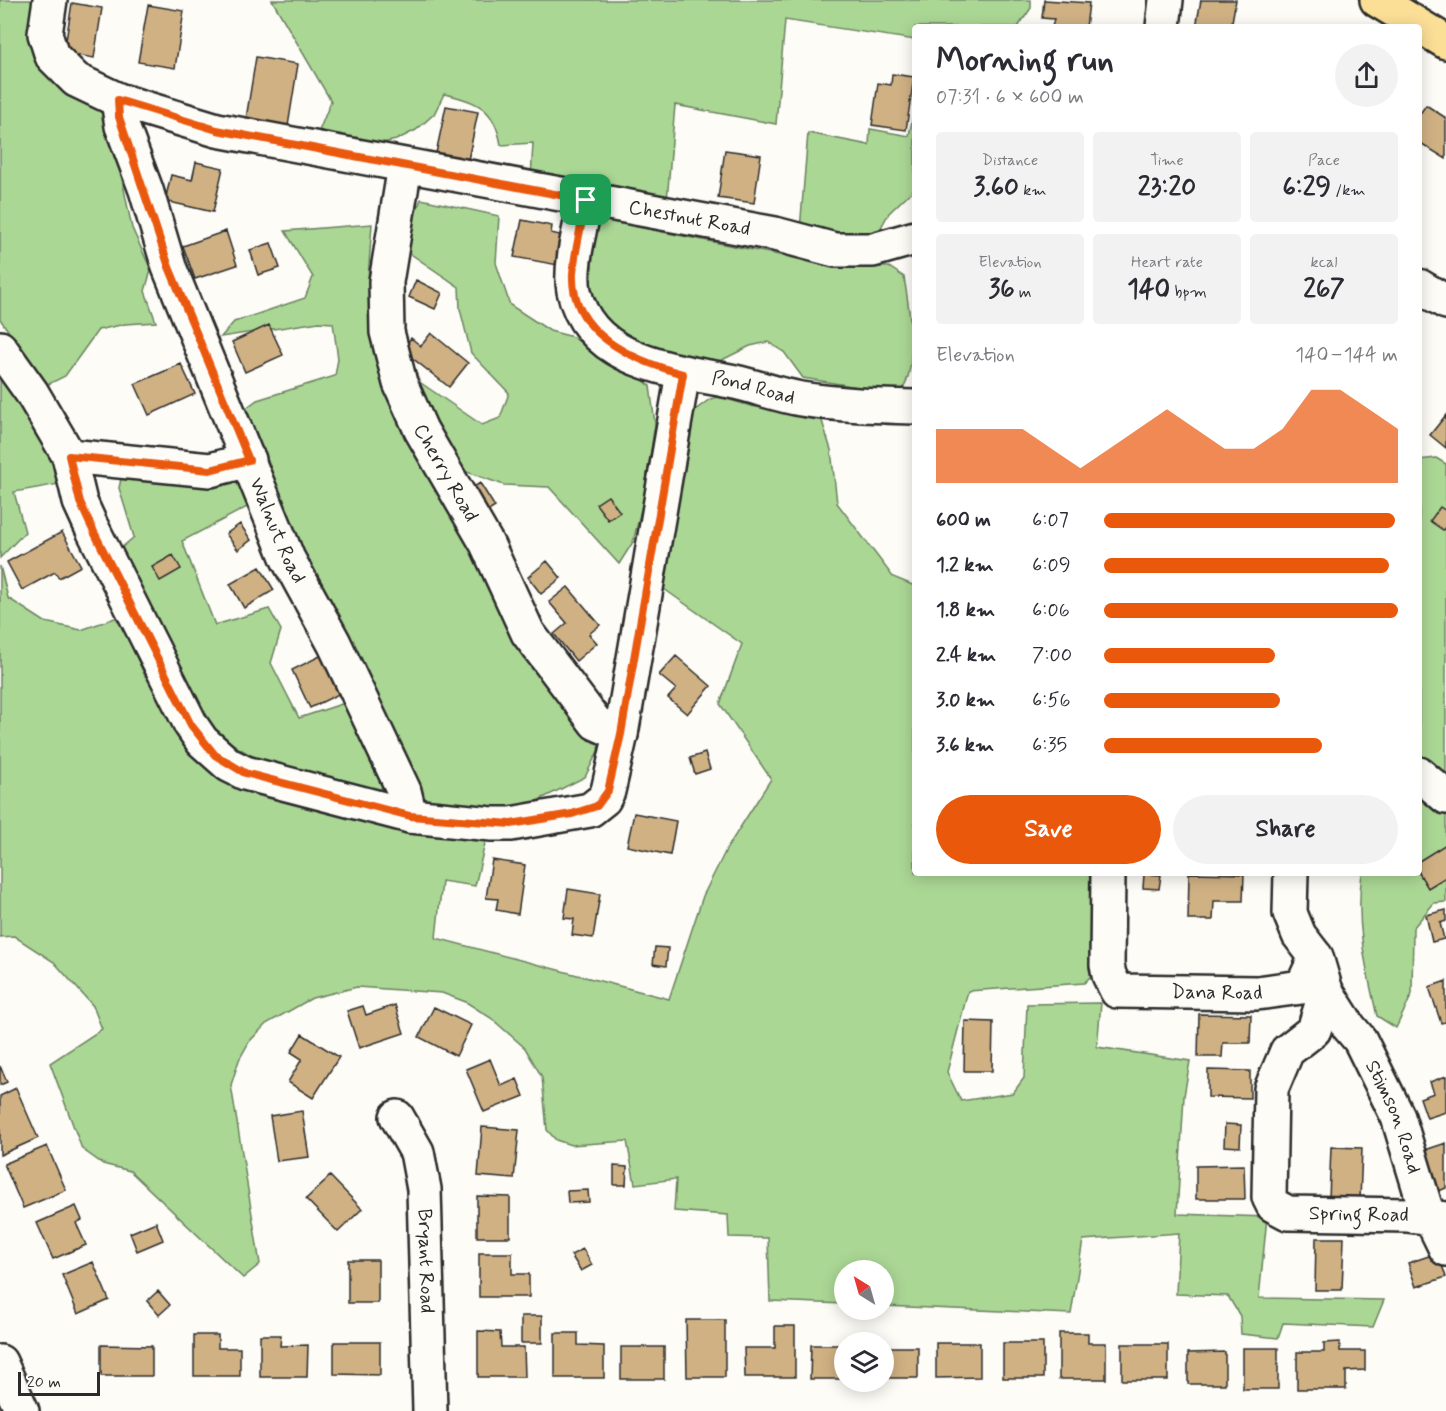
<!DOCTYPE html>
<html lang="en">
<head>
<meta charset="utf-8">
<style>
  :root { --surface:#fff; --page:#f2f2f3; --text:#2b2b33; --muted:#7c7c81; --accent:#ea580c }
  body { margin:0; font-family:Mynerve,sans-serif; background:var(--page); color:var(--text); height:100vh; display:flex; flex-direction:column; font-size:22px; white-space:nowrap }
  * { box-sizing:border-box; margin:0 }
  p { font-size:20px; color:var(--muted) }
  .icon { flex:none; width:33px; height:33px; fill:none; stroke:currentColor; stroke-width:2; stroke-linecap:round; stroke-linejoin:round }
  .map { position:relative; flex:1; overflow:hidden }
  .details { position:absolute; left:912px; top:24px; width:510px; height:852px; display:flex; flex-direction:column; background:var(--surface); border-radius:6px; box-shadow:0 3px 15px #0003 }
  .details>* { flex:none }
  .needle { width:39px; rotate:323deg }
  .controls { position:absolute; left:834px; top:1260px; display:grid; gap:12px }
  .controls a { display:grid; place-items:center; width:60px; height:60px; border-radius:50%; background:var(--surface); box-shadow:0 3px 15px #0003; font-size:30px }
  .scale { position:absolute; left:18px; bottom:15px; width:82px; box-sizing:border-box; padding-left:6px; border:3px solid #2b2b2b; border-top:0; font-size:16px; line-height:21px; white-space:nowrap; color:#2b2b2b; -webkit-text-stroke:4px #fdfcf7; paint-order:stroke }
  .pin { position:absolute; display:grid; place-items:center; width:51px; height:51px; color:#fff; margin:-26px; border-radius:12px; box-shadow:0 3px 9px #0006 }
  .round { display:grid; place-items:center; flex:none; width:63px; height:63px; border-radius:32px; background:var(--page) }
  .summary { display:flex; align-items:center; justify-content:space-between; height:102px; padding:0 24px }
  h1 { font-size:33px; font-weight:800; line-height:45px }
  .stats { display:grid; grid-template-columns:repeat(3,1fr); gap:9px; height:102px; padding:6px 24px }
  .stats div { display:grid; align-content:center; border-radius:6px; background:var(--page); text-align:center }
  .stats b { font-size:26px; font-weight:800 }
  .stats small { font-size:16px; font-weight:400 }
  .stats p { font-size:16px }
  .chart { height:168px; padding:12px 24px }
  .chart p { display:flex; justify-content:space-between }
  .chart svg { width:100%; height:108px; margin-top:6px; fill:var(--accent); opacity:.7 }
  .button { display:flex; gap:12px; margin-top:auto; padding:12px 24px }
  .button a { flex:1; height:69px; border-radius:36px; background:var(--accent); color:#fff; font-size:24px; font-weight:800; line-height:69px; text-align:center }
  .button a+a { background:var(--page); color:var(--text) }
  ul { padding:0 24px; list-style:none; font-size:20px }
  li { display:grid; grid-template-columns:96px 72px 1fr; align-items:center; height:45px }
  li i { height:15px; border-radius:8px; background:var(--accent) }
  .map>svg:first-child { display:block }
  .green { fill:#abd795; stroke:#6b8160; stroke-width:1.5 }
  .building { fill:#d0b184; stroke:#2b2b2b; stroke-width:1.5 }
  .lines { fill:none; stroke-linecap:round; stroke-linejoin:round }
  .minor-casing { stroke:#2b2b2b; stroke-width:38 }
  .major-casing { stroke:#2b2b2b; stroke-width:38 }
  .minor { stroke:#fdfcf7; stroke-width:33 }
  .major { stroke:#fbdf96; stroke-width:33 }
  .route-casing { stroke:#fff; stroke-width:12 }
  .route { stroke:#ea580c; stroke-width:8 }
  .labels { text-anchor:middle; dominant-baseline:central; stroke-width:4.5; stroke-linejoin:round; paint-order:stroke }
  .street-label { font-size:20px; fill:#2b2b2b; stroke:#fdfcf7 }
</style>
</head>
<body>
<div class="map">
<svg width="1446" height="1411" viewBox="0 0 1446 1411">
  <rect width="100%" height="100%" fill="#fdfcf7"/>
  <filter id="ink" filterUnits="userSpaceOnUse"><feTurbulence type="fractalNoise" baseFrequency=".0167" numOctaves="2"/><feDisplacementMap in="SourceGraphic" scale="12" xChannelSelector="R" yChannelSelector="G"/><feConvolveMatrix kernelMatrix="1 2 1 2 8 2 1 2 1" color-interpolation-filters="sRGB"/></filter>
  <g filter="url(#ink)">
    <path class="green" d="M0,0H36L33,11L106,102L132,228L151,270L145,291L156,322L125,324L98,330L65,376L49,384L42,380L0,319Z
      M272,0H1031V8L1018,27H915V40L785,20L776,124L675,105L667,201L531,178L533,143L501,145C495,109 478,101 444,94L434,114L416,130L396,140L369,146L319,131L331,101Z
      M915,106V188L889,213L880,229L868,242L800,230L808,133L869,145L870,129L909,136Z
      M421,199L499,216L496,263L510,305L550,331L573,337L613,368L642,379L650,386L655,424L643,502L633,542L619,564L549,487L504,485L461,470L437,421L405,372L482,425L500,418L509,393L471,353L460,309L459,287L402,248Z
      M597,219L839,267H889L904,277C909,309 919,360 903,389L895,393L803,378L784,352L768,342L750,346L714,364L683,366L617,331L592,303L590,284Z
      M372,224L368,278L377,344L391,403L442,498L599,740L598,751L585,777L533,803L485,811L442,807L421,796L322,592L267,475L242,411L257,400L335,376L338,359L333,323L319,322L221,337L234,322L305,298L313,277L285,231Z
      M0,367L53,455L59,484L14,492L25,532L0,558Z
      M719,397L751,406L821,418L831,450L837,503L893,577L915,586V873H1092L1096,971L1084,983L968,991L947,1072L961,1101L1013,1093L1024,1078L1027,1004L1101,1003L1097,1047L1190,1061L1184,1096L1177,1214L1267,1217L1259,1298L1384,1300L1373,1327L1283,1323L1278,1338L1241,1334L1240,1316L1228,1296L1176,1294L1179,1233L1083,1240L1071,1314L884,1306V1270H844V1304L770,1301L768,1238L729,1237L728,1215L674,1211L676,1179L635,1184L627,1141L571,1145L556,1140L547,1130L542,1077L525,1048L491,1018L466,1002L442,993L357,987L312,998L266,1024L249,1042L239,1060L231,1085L260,1264L243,1278L130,1171L103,1164L82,1149L50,1063L102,1029L93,1006L54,962L14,936L0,937V566L8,598L45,622L81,630L118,617L145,676L203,759L486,839L475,886L442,881L436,938L669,999L703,896L727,848L771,779L720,704L742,644L664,589L690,414L710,399Z
      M1436,458L1446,464V782L1419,755V460Z
      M122,474L247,478L255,503L182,541L215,625L269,609L281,630L271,663L299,718L351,701L384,785L376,793C313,778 262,772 212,728L113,555L134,537L119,488Z
      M1419,794L1446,816V902L1434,903L1413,928L1412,994L1396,1028L1377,1016C1366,968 1355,923 1362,873H1419Z"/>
    <path class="building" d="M1044,0L1089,3L1086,27H1052L1054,19L1042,18Z
      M1201,0H1236L1231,27H1196Z
      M72,3L102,8L94,58L64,53Z
      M148,5L184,11L175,68L138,62Z
      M256,57L298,64L288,126L246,119Z
      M892,74L914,77L906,130L872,125L878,83L891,85Z
      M1426,105L1446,118V159L1419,142V115Z
      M446,106L478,112L467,165L435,158Z
      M725,150L761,155L754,203L718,198Z
      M196,162L223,168L213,212L165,201L171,175L192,180Z
      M522,220L552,226L551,233L564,236L558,265L514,257Z
      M226,231L237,265L195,279L183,246Z
      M271,243L280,268L258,275L250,250Z
      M416,280L442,293L435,309L409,297Z
      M269,325L283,355L245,372L232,342Z
      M431,333L468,363L449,387L402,350L411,338L421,346Z
      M181,364L195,394L149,415L135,384Z
      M1446,415V448L1430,435Z
      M480,483L495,507L484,514L469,490Z
      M608,496L620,512L608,520L596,504Z
      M1440,507L1446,511V526L1443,530L1430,521Z
      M240,524L251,540L238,550L226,534Z
      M62,532L81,566L59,578L55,572L22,590L7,562Z
      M173,555L181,569L160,581L152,567Z
      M547,561L561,578L541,594L528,577Z
      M260,567L274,590L244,608L230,584Z
      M568,587L600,625L589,634L597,643L576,661L554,634L567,623L549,602Z
      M326,653L345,691L310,708L292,670Z
      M676,656L711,686L687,714L668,698L676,689L659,675Z
      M705,753L710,769L695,774L690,758Z
      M634,813L676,821L670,855L627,846Z
      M1446,844V877L1428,888L1419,873V861Z
      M492,860L525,865L518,914L496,910L498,899L486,898Z
      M1189,873L1244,874L1243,901H1214L1213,920H1188Z
      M1144,874L1161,875L1159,889L1143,888Z
      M568,889L600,894L593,938L572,935L574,919L564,918Z
      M1446,910V921L1440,923L1444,939L1432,942L1426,915Z
      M655,947L668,948L666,966L653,964Z
      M1446,981V1022L1441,1023L1429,987Z
      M395,1005L404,1033L359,1048L347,1011L363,1006L366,1015Z
      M434,1007L471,1025L456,1056L419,1037Z
      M1199,1014L1251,1015L1250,1043H1223L1222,1057H1198Z
      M965,1021L993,1022L992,1071H964Z
      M302,1034L339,1057L313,1098L288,1082L302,1059L291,1052Z
      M490,1059L501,1086L517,1079L524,1096L484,1112L466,1069Z
      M0,1066L7,1082L0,1085Z
      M1208,1070L1250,1071V1098L1208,1097Z
      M1446,1076V1112L1427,1118L1420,1098L1434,1093L1430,1082Z
      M16,1088L38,1138L0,1155V1096Z
      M302,1111L309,1157L277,1161L270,1116Z
      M1225,1124L1241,1125L1240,1147L1224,1146Z
      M482,1127L519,1130L514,1179L478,1176Z
      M1446,1143V1188L1439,1191L1425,1150Z
      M47,1146L66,1190L23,1208L4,1164Z
      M1331,1147L1362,1148L1360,1200L1329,1199Z
      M1244,1165L1245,1199H1196V1166Z
      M614,1166L627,1167L626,1185H614Z
      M330,1176L362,1209L338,1232L306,1199Z
      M588,1190L589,1202L568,1203L567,1191Z
      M477,1196L510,1197V1237H477Z
      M76,1206L82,1220L76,1223L86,1245L53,1259L37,1223Z
      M156,1222L163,1240L137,1251L130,1233Z
      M1316,1238H1344L1342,1290H1315Z
      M583,1249L592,1265L581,1271L571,1255Z
      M479,1253H512V1274H529V1297H479Z
      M1438,1253L1446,1277L1416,1287L1408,1263Z
      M348,1260H378V1303H348Z
      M93,1262L109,1300L78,1314L62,1275Z
      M158,1291L170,1305L159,1315L147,1301Z
      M521,1316H542V1343H521Z
      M686,1320H725V1377H687Z
      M775,1326H795V1377H745L744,1348H775Z
      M478,1331L500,1332L501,1347H524L525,1377H478Z
      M555,1333H578V1345L604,1346V1378H555Z
      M1059,1333H1088V1343H1106V1379H1059Z
      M194,1335H218V1348H240V1376H194Z
      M260,1335H281L280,1346L308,1345L307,1377H260Z
      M334,1342H380V1375L334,1374Z
      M1340,1342V1351H1365V1370L1346,1371V1389H1297V1352H1324V1343Z
      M936,1343H980V1377L936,1378Z
      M1003,1343H1043V1378H1003Z
      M1122,1344H1168V1380H1122Z
      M101,1345L152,1346V1376H101Z
      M811,1345H844V1379H810Z
      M621,1347H664V1379H621Z
      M884,1347H918V1378H884Z
      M1243,1348H1278V1389H1243Z
      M1225,1352V1384H1188V1353Z"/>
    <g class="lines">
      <defs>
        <g id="minor">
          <path id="s1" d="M50,0L45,34L52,56L76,80L118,100L217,130L775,234L835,250H873L915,238"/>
          <path d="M1163,27L1166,0"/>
          <path id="s2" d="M118,100L122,126L146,190L169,267L288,559L334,643L404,791L410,816"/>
          <path id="s3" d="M405,166L386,282L387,332L400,383L421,430L487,544L528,633L596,723L621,734"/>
          <path id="s4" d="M586,200C581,225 569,266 574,291C590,364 676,370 735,382C757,387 778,395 801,399C839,405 877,406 915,407"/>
          <path d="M1419,286L1446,302"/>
          <path d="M0,348L32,393L69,456L80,502L91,526L191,725L202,741L229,765L245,773L410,816L492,824H511L590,810L604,799L608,791L621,734L683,373"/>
          <path d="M69,456L210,470L249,460"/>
          <path d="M1419,774L1446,797"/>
          <path id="s5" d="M1108,873L1107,965L1109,975L1117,991L1257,993L1302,987L1316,957"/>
          <path id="s6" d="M1291,873L1290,913L1299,935L1316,957L1326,991L1314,1030L1287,1051L1271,1089L1269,1197L1273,1205L1288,1213L1408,1215L1446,1219"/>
          <path id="s7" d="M1326,991L1349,1027L1360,1040L1398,1117L1425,1206L1446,1249"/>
          <path id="s8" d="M397,1117L417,1152L424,1189L430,1411"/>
          <path d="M0,1362L22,1411"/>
        </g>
        <path id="major" d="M1377,0L1446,42"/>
      </defs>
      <use href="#minor" class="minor-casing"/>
      <use href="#major" class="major-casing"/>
      <use href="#minor" class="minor"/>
      <use href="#major" class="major"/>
    </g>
  </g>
  <g class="lines" filter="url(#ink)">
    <defs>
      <path id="route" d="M118,100L217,130L586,200C582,224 575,249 573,273C570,335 635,361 683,374L621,734L608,791L597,806L572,814L511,824L410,816L245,773L215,755L191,725L91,526L80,502L69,456L210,470L249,460L169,267L119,117Z"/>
    </defs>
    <use href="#route" class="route-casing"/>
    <use href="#route" class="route"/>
  </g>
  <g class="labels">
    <g class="street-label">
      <text stroke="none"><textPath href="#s1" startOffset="722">Chestnut Road</textPath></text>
      <text stroke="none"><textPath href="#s4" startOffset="309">Pond Road</textPath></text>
      <text stroke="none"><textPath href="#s3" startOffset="321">Cherry Road</textPath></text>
      <text stroke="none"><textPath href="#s2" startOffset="460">Walnut Road</textPath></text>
      <text stroke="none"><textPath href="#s5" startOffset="220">Dana Road</textPath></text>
      <text stroke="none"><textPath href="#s7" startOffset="144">Stimson Road</textPath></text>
      <text stroke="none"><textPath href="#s6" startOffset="448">Spring Road</textPath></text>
      <text stroke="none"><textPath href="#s8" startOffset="150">Bryant Road</textPath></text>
    </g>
  </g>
</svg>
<div class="controls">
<a><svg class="needle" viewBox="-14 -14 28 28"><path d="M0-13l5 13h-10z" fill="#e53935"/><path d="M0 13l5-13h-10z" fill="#7c7c81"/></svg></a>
<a><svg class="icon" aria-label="layers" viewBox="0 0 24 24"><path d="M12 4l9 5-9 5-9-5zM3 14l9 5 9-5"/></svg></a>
</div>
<div class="scale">20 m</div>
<div class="pin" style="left:586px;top:200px;background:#1e9e55"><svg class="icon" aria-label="arrive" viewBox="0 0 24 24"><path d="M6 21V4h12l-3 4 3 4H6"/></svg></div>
<section class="details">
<div class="summary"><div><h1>Morning run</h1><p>07:31 · 6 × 600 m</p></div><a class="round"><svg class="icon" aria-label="share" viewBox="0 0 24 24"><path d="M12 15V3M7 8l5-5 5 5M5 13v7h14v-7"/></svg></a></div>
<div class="stats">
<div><p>Distance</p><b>3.60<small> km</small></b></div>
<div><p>Time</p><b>23:20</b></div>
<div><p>Pace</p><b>6:29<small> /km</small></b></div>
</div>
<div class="stats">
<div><p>Elevation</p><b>36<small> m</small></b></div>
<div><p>Heart rate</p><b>140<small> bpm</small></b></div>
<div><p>kcal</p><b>267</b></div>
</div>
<div class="chart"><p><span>Elevation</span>140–144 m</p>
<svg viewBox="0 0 160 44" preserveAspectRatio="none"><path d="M0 44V22L10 22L20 22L30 22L40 30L50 38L60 30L70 22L80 14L90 22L100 30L110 30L120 22L130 6L140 6L150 14L160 22V44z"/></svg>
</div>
<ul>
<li><b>600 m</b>6:07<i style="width:99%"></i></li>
<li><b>1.2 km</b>6:09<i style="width:97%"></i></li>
<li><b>1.8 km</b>6:06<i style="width:100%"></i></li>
<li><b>2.4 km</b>7:00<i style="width:58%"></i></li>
<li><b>3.0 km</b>6:56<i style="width:60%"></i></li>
<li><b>3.6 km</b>6:35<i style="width:74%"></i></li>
</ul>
<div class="button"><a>Save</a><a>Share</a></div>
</section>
</div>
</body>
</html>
